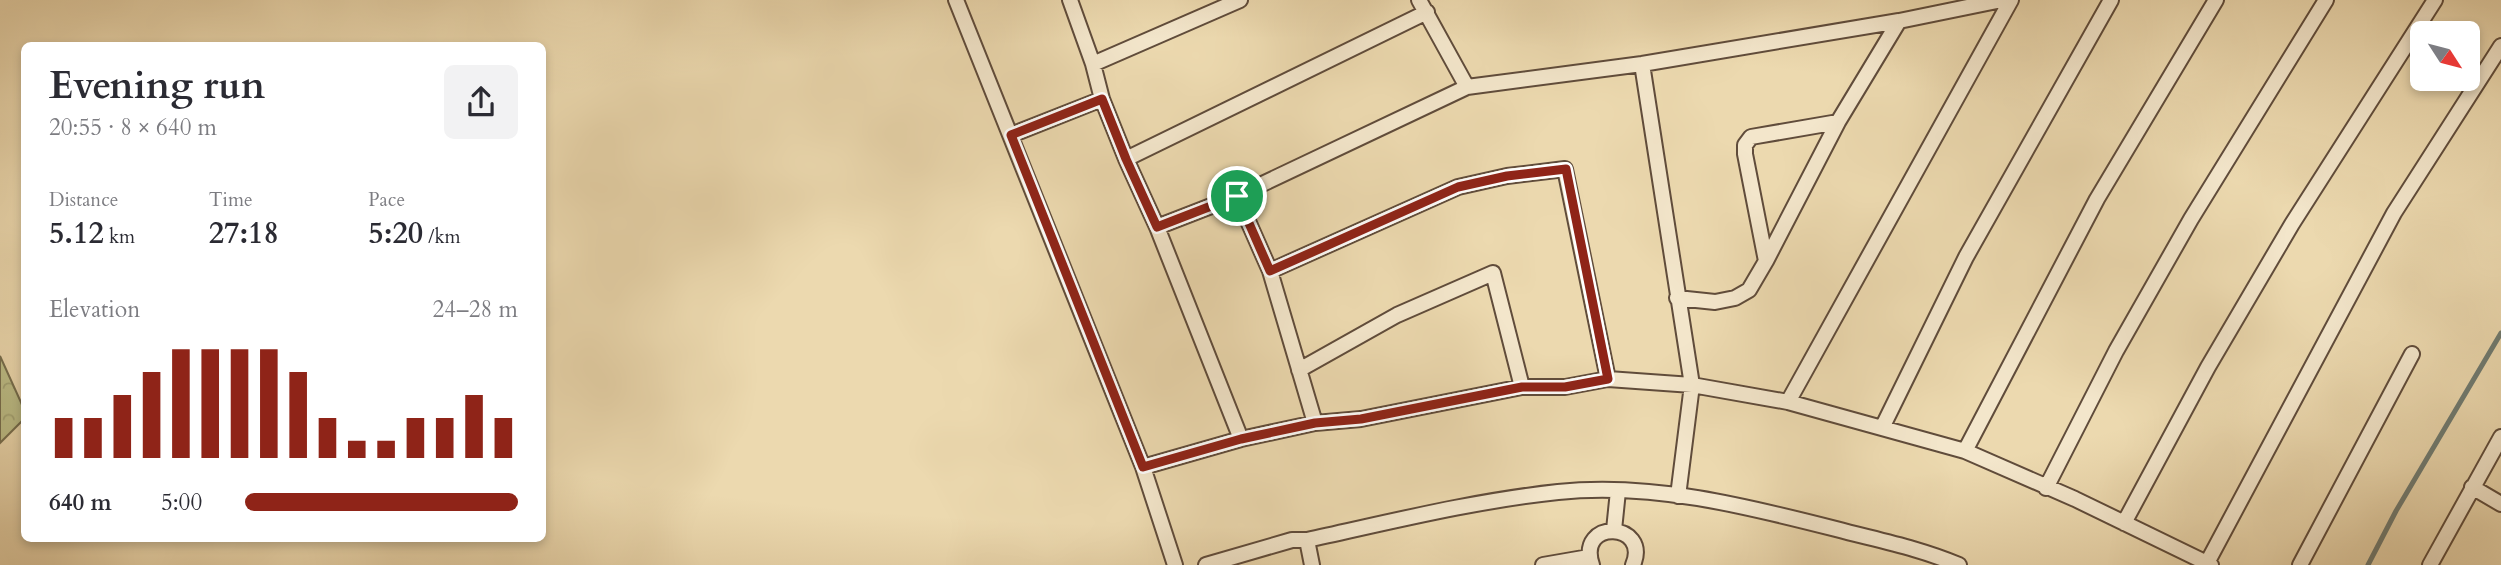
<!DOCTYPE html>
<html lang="en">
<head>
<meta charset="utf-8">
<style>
  :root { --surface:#fff; --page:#f2f2f3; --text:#2b2b33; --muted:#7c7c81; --accent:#8f2418 }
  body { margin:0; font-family:Cardo,serif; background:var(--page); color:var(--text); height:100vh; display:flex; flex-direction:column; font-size:26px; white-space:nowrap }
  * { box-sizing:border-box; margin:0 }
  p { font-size:23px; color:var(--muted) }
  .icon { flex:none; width:38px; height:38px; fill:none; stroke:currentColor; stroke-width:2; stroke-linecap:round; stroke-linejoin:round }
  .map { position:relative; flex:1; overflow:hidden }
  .panel { position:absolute; left:21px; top:42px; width:525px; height:500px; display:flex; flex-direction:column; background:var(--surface); border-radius:10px; box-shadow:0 4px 10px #0003 }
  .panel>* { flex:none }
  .needle { width:46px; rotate:126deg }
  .fabs { position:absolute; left:2410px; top:21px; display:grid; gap:14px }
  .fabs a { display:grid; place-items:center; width:70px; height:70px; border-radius:10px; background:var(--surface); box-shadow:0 4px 10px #0003; font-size:35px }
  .pin { position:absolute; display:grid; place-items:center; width:60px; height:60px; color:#fff; margin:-30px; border:4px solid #fff; border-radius:50%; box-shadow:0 2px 7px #0007 }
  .round { display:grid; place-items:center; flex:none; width:74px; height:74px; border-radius:10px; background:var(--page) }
  .overview { display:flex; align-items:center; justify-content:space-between; height:119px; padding:0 28px }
  h1 { font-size:38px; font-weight:700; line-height:52px }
  .metrics { display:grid; grid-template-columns:repeat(3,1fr); gap:10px; height:119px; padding:7px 28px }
  .metrics div { display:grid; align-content:center }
  .metrics b { font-size:30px; font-weight:700 }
  .metrics small { font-size:19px; font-weight:400 }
  .metrics p { font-size:19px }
  .chart { height:196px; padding:14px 28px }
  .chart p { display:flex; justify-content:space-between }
  .chart svg { width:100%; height:126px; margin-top:7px; stroke:var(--accent); stroke-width:6 }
  ul { padding:0 28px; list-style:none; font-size:23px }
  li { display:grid; grid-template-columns:112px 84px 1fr; align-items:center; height:52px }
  li i { height:18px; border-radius:9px; background:var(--accent) }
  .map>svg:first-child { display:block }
  .forest { fill:url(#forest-crowns); stroke:#766e4e; stroke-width:2 }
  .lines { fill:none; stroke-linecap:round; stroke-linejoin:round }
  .stream { stroke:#6f7b72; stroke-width:5 }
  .minor-casing { stroke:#604c3b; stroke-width:18 }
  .minor { stroke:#f3e6cb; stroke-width:14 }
  .route-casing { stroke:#fff; stroke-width:14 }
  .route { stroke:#8f2418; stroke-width:9 }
</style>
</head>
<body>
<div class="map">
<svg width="2501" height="565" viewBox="0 0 2501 565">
  <defs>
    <pattern id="forest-crowns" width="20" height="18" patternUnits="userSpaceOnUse" patternTransform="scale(1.75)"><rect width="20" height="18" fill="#bcbe88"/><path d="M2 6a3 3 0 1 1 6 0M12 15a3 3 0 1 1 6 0" fill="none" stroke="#a2a374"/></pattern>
  </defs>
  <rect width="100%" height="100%" fill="#ecd9af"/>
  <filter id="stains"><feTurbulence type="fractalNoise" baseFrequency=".00286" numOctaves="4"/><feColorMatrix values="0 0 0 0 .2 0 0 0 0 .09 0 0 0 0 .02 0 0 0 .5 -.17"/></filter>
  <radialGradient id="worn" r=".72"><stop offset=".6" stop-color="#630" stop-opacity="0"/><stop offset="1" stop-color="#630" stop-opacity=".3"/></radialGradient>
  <path class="forest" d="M0,356L24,409V419L0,443Z"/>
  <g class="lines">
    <path class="stream" d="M2368,565L2396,511L2501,333"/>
    <defs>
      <path id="minor" d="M956,0L1143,467L1175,565
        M1070,0L1093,64L1102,99L1126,159L1157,227L1241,439
        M1419,0L1467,87
        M1093,64L1240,0
        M1642,64L1692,385L1678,496
        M1011,135L1102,99
        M1126,159L1427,12
        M1237,196L1270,271L1315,423
        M1157,227L1237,196L1467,87L1642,64L1899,21L2002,0
        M1766,261L1745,154V145L1751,137L1838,122
        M1270,271L1458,187L1507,176L1565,169L1608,379
        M1677,298L1715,302L1735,298L1749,290L1766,261L1838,122L1899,21
        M1299,370L1397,315L1493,273L1522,387
        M1788,402L2011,0
        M1882,428L1966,257L2111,0
        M1965,451L2097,199L2216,0
        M1143,467L1241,439L1315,423L1361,419L1522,387H1565L1608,379L1692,385L1788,402L1965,451L2075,499L2211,565
        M2472,487L2501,504
        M2046,488L2116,351L2191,219L2326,0
        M2124,523L2208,367L2292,224L2435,0
        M1614,530L1618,491
        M1307,540L1312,565
        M2207,563L2394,213L2501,46
        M1206,565L1292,540H1307C1390,522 1473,501 1558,492C1651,482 1746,506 1836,529C1877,540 1919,548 1959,565
        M1543,565L1589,557
        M1592,565C1576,518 1651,522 1633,565
        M2300,565L2412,354
        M2430,565L2501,437"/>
    </defs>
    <use href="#minor" class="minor-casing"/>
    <use href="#minor" class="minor"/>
  </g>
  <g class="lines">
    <defs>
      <path id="route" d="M1102,99L1126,159L1157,227L1237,196L1270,271L1458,187L1507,176L1566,169L1608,379L1565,387H1522L1361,419L1315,423L1241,439L1143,467L1011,135Z"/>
    </defs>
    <use href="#route" class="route-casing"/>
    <use href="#route" class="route"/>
  </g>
  <rect width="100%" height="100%" filter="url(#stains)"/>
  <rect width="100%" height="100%" fill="url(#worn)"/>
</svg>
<div class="fabs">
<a><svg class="needle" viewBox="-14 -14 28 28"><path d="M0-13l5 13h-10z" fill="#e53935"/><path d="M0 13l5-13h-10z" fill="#7c7c81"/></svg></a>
</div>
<div class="pin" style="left:1237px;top:196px;background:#1e9e55"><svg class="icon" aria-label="arrive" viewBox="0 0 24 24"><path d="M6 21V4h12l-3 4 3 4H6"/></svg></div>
<section class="panel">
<div class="overview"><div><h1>Evening run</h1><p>20:55 · 8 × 640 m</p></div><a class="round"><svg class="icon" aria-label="share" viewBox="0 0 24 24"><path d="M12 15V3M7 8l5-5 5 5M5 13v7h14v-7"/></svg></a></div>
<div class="metrics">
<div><p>Distance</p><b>5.12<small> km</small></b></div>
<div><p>Time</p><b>27:18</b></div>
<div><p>Pace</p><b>5:20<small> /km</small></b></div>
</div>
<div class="chart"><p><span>Elevation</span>24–28 m</p>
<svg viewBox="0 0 160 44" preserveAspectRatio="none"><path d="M5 44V30M15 44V30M25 44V22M35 44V14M45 44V6M55 44V6M65 44V6M75 44V6M85 44V14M95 44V30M105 44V38M115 44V38M125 44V30M135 44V30M145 44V22M155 44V30"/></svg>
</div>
<ul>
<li><b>640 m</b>5:00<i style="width:100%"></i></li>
</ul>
</section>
</div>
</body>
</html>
